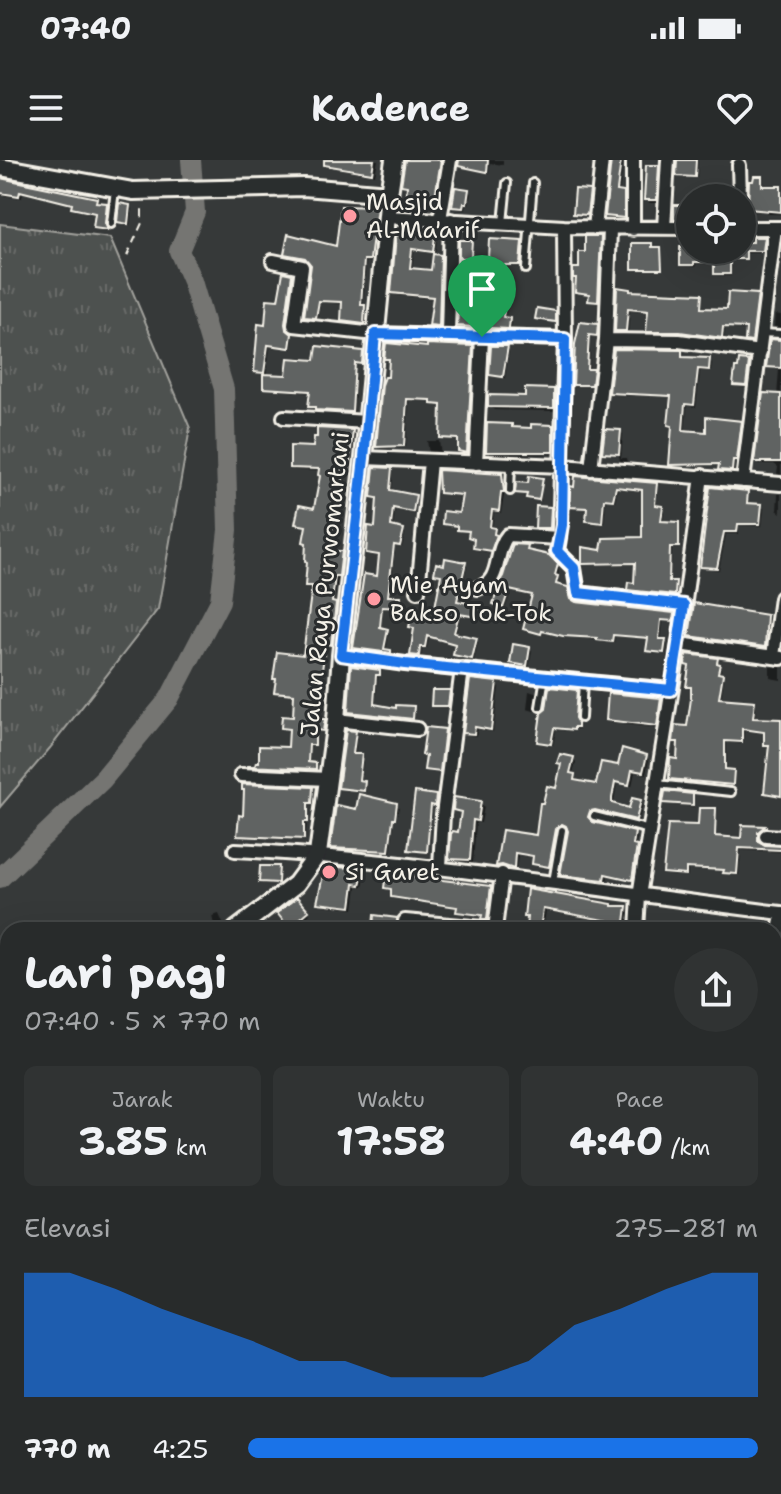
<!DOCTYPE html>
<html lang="id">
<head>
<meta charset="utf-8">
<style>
  :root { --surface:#282b2b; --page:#303333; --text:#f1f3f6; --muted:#a5a7a9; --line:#444747; --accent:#1a73e8 }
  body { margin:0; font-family:"Shantell Sans",sans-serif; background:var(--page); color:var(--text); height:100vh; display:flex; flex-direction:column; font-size:30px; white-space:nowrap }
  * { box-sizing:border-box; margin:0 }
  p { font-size:26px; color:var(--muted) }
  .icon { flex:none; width:44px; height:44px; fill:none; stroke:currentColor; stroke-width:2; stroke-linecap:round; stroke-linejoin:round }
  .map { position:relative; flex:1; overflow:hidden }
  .panel { position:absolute; left:0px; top:762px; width:782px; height:572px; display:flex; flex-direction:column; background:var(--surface); border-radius:24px 24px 0 0; box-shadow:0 8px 32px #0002,0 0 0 2px var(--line) }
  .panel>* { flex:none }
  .fabs { position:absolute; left:676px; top:24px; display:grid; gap:16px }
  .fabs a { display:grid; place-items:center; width:80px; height:80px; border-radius:50%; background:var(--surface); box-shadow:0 8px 32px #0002,0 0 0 2px var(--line); font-size:40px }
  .pin { position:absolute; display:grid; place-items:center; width:68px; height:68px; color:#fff; margin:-82px -34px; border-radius:50% 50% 50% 0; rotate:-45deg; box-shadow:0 0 8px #0007 }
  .pin .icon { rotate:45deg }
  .round { display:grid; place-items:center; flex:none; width:84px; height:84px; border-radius:42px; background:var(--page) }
  .summary { display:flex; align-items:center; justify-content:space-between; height:136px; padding:0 24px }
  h1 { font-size:44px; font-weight:700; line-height:60px }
  .stats { display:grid; grid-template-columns:repeat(3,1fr); gap:12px; height:136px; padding:8px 24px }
  .stats div { display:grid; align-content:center; border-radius:12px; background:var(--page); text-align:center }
  .stats b { font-size:40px; font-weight:700 }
  .stats small { font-size:22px; font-weight:400 }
  .stats p { font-size:22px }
  .chart { height:224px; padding:16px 24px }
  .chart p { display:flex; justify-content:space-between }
  .chart svg { width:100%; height:144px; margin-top:8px; fill:var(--accent); opacity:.7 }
  ul { padding:0 24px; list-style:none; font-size:26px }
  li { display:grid; grid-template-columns:128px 96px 1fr; align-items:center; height:60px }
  li i { height:20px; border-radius:10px; background:var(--accent) }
  .status { display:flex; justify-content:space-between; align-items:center; height:56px; padding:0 40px; background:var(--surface); direction:ltr }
  .status svg { height:22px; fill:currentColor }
  header { display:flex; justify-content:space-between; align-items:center; height:104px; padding:0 24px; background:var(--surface); font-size:36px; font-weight:700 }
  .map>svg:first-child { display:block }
  .grass { fill:url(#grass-tufts); stroke:#a1a19c; stroke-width:2 }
  .shadow { fill:#0007 }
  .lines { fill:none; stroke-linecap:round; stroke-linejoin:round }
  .river { stroke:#757572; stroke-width:20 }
  .building { fill:#616362; stroke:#f4f1e8; stroke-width:2 }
  .lane-casing { stroke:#f4f1e8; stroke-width:12 }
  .street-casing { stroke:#f4f1e8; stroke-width:18 }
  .secondary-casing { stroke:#f4f1e8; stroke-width:22 }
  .path { stroke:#f4f1e8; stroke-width:2; stroke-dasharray:8 6; stroke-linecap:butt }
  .lane { stroke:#2a2d2e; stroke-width:6 }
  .street { stroke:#2a2d2e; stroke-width:12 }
  .secondary { stroke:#2a2d2e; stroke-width:16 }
  .route-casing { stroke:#fff; stroke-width:16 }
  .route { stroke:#1a73e8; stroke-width:10 }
  .poi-dot { fill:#ff9aa2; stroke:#2a2d2e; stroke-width:3 }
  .labels { text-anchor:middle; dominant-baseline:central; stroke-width:6; stroke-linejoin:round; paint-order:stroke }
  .poi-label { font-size:24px; fill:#f4f1e8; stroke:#2a2d2e; text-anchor:start }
  .street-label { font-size:24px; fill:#f4f1e8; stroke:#2a2d2e }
</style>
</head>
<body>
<div class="status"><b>07:40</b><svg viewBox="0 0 49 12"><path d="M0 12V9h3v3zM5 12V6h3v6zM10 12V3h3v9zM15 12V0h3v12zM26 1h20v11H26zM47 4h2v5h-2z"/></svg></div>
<header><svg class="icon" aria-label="menu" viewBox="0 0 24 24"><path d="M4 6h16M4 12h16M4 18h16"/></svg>Kadence<svg class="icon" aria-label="heart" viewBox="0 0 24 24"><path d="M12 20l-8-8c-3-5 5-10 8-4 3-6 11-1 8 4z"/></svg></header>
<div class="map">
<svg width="781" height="1334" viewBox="0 0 781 1334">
  <defs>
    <pattern id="grass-tufts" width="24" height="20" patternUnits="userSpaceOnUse" patternTransform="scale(2)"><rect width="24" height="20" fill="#4e514f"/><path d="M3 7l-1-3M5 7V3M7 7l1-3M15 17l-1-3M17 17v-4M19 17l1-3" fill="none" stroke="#686a68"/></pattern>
  </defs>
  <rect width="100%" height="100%" fill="#363939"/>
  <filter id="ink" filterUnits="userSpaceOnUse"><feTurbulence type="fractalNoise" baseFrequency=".0125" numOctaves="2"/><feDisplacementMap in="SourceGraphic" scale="16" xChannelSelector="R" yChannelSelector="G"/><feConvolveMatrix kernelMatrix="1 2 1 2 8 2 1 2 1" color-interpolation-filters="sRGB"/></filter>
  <g filter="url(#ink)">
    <path class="grass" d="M0,64L110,78L190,268L158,449L50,588L0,647Z"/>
    <path class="shadow" d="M333,0H378L375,15L336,8L332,5Z
      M426,0H444L437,38H423L422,51H410L407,48L409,27L404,24Z
      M459,0H503V5L490,3L489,13L463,8Z
      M612,0H620L623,3L619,33L626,36V60L610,59L607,56Z
      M687,0H698L697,18L678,15Z
      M658,7L662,11L660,43H650L646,39Z
      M762,18L764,28H781V54H769L766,51L742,52V48L750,42Z
      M0,25L96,40L109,48V71L95,67L97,55L76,50L74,45L23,32L22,38L0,35Z
      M468,31L471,33L469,44H466L465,50L456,49L454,46Z
      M589,32L591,35L589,56L578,55L575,53Z
      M723,32H730L733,38H723Z
      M130,47L132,49L130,65L122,64L119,62Z
      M376,49L378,51L372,102L366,101L363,146L366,150V165L345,163L343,160L344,144L320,142L318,160L309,159L306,156L313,104L309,100L286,94L337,88Z
      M398,77H434L437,80L435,93L414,90L412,110L433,112L440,97L443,99L441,169L432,166L434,139L396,135L393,132Z
      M600,78L602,80L600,143L592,142L591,135L577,132L587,94Z
      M690,78V90H742V84H755L764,79L766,81L765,93H747V100H731V116L718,115L716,103H696V107L682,104L685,79Z
      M491,81L521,83L524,85L522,106H506L503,141L507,144L505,159L512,162L511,170L462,168L459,166L469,155L472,159H486Z
      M471,82L473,84V100L463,99L461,97Z
      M651,85L653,89L662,90L663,110H636L634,108Z
      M291,116L293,118L287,167L288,173L293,178L292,189L270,187L266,216L288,217L317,203L362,193L363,205L356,204L354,253L319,251L313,248L312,233L267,229L265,215L256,211L266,167Z
      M632,134L701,136L703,138L702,150L729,151L757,136L759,138L754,183L747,180L748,170L725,168L724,179L684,174L651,173L648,171L650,152L630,151L628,173H620L617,170Z
      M775,154L781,155V170L774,167Z
      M597,166L599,177L590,176L589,211L595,213L593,226H577L575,224L577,184Z
      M781,181V316L777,314L778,307L774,304H759L757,302L777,236L779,209L769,207Z
      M472,188L474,190L469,294L460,290V280L442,278L443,246H435L433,241H409L406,287L380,289L378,287L390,219L391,201L387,198L429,189Z
      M507,188L509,190L505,218L493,216L491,214Z
      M681,192L683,199L709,200L712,203L711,211H700L696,247L687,246L685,272L707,275L741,263L743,265L738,301H734V312L723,311L721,306H674L671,304L672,267L670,265L672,237L613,235L611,233Z
      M748,203L751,205L748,228L738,227L735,225Z
      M554,231L558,235L557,251L494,250L490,246Z
      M512,266L515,269L553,267L556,270L555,294L491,295L488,292Z
      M352,272L355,274L351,312L346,311L341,351L339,350L330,393L343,396L333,444L337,447L333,486H327L319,544L322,547L320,561L326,563L325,572H316V586H310L309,604H315L318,611L254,608H257L258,604L290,589L291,570L283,567L295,559L296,535L276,531L305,497L313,428L307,425L308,367L297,363L315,351L322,317L321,311L294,310L292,307L314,289Z
      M620,272L623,274L621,298H626L627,302L620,301L619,295L604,292Z
      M427,281H439L441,294L429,293Z
      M391,310L393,312L392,332L417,339L414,353L395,349L393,369L405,373L402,387L395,386L390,438H400L402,449L383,448L381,469L389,473L386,491L392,494L355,487L379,418L380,396L368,392L376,370L379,339L373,336Z
      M501,316L506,325L501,353L494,352L492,369L496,372L495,376L498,379L493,393L477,390L475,388L476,380L470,377L471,373L444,363L461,355L463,336L443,334L441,332Z
      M542,320L541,341L530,340L529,335L518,333Z
      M656,325L658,327L656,347L664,350L663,363L680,366V388H672L670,423L677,425L676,436L632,431L629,429L636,425L637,405H586L584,403L602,392L644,379V331L618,328L615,341L606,340L604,364L590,363L589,350L571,346L572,329Z
      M747,333L749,345L764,348L762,366L739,365V374H726L719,410L704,408L702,406Z
      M778,334H781V353L777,350Z
      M550,349L552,351V370L540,369L537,367Z
      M527,387L529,392L548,397L559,408L558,427L570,432L573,442L673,455L675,462L663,461L661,481L667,484L666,494L651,493L649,490L650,479L615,476L614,483L528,470L525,468L534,436L511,431L505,449L495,444Z
      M465,404L467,406L458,443L480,449L478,458L460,455L456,475L478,482L474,500L457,496L455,494L457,485L429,477L427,488H422L421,497H414L412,495L416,469L411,467L435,461L443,416L436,413Z
      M695,445L769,457L771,459L767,488L693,478L691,476Z
      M529,489L532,491L529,507L512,502Z
      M717,500L721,508L720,515L724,518L721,540L754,543L756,545L755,560L781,563V637L766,632L771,587L766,584V573L744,571L743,584L727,582L726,611L735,614L734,627L674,621L671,618L679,601L680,583L675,581L689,568L693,529L688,526L690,508L687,505Z
      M770,507H781V520L770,518Z
      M353,508L381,514V516H378L375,547L398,550L413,548L414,561L352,554L350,551Z
      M496,524L499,527L493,572L478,569L476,576L468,575L465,572Z
      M529,531L538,534L537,552L527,549Z
      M449,532L452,534L450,548L433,545Z
      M576,532L578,534L577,562L579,569H575V571L556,570L553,585L541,584L539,581Z
      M660,540L664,544L660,568L612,563L608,560Z
      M444,571L447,573L441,613L428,611L426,609L428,598L424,595Z
      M355,573L357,575L355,596L363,598L361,623L366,625L365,632L340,627Z
      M646,597L649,600L646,614L635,612L632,626L617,623L614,642V646L631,650L640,642L643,644L638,662L598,652L589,659L593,664L637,677L635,687L639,691L635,721L608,716L607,722L565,717L562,714L570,671L566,666L558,672L552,709L537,706L534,703L535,698L518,695L516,710L498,706L504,672L537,677L558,630L563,606L560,603L573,599L576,602L572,616L577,619L576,623L598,627L620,608Z
      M312,629L314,644H309L305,680L239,676Z
      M417,634L437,639L436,647L432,646L428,693L410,690Z
      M692,636L694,647L665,643Z
      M480,643L484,647L481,663L476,662L473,703L455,701L451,698L463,654L455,650Z
      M396,645L399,647L396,660H394L391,692L369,689L368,693L332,687L357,651Z
      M715,650L717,653L716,678L743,681L744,667L764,668L758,680L764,687L781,688V692L741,690L739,715L728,714L725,711L688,709V716L667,715L665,713Z
      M278,708L280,711V724H264L261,721Z
      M363,711L366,714L363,727L357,726L354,749L323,745L320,742Z
      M386,727L491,728L493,730L489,760H485L484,756L460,753L458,748L395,738L393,730Z
      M529,732L613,748H626L630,751L626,770H610L611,762L546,751L543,770H530L529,760L526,756Z
      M297,740L310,754L293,768L280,753Z
      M219,754L226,770H193V766L215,769L212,756Z
      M774,827L781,829V846L774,845Z
      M774,928L781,929V958L774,952Z
      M3,1018L8,1019V1028L2,1025Z
      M774,1024L781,1025V1052L774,1054Z
      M0,1046L8,1048V1063L0,1061Z
      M774,1070L781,1071V1126L774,1120Z
      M0,1098L8,1099V1119L0,1122Z
      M775,1184H781V1245L774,1244V1214L780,1215V1194L774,1191Z
      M0,1265L8,1266V1292L0,1291Z
      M67,1326H76V1334H70Z
      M120,1326H136L138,1334H120Z
      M617,1326H642L641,1334H616Z
      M262,1331H282L284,1334H262Z"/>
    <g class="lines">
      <path class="river" d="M0,718L103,619L169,539L220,441L228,370L224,229L192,121L179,91L195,52L191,0"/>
    </g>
    <path class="building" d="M324,0H374L372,13L324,5Z
      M405,0H441L435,37L421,36L420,50L405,49L407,26L401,25Z
      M459,0H488L487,12L458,6Z
      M611,0H621L617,31L624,32V58L605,56Z
      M677,0H696L695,17L676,16Z
      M646,5H659L657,40H644Z
      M754,16H762V26H781V52L748,49L749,21H753Z
      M0,18L97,38L96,42L107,43L105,63L108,70L93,68L95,53L71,48L72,44L20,31L19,36L0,33Z
      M455,27L469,29L467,43H464L463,48L452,47Z
      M575,29L590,30L587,55L573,54Z
      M119,43L130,45L128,64L117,62Z
      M674,45H690V59H674Z
      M341,46L377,47L370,100H364L361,145H365L364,164L341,161L342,142L319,141L316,158L304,157L311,105L305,98L284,94L288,74L336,86Z
      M415,73L435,76L433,92L412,89L410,108L431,110L433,94L441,95L439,167L429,166L433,137L391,133L396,75L415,76Z
      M585,76H601L598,142L588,141L589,134L575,132L576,118H573V108H579V92H585Z
      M753,77H765L763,91H746V99H730V114H714V102H694V105H680V86H690V90H742V82H753Z
      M489,79L522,81L520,105H505L501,139L506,140L503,157L510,158L509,169L457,166L458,151L470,153V157H485Z
      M459,80H472L471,98H459Z
      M632,83H652V87H661L662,109H632Z
      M283,112L292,114L285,164L286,169L292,174L290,188L268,185L264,213L254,212L258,164L265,165L267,139L278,140Z
      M617,127L630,129V131L702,134L701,148L727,149L728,132L758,134L752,182L745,181L746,168L723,167L722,178L680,172H646L648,151L628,149L626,171H615Z
      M537,148L556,151V162L535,159Z
      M580,162L598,164L597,176L589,175L587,209H594L592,225H573L575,184Z
      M770,179L781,180V208L766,207Z
      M386,183L427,187V184L473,186L467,293L458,291V279L440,278L441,245L431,244V240L407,239L404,286L376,287L382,225L385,217H388L389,199H384Z
      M317,186L363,191L362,204L355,203L352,252L315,250V247H308L310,231L263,228V214L286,215L288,198L315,200Z
      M491,186H508L503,217L489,215Z
      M614,189L678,190H682V197L710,198L709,210L698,209L694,245L685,244L683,270L706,272V257L742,261L737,300H733L732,311L718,310L719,304L669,305L672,266L668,265L671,236L609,233Z
      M739,200L749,201L746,226L733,225L735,208H738Z
      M525,228L554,229V248L488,247V235L525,236Z
      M763,233L781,234V302H754Z
      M487,263L512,264V267L531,268V264L553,265V292H486Z
      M317,268L353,270L349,310H344L340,350L337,349L328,391H342L339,416H335L332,442L336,443L331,485L326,484L317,542L320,543L318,559H325L323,571L315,570V585H309L308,602L316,603V609L246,606H255L256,602H259V586L288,587L289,569L281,568L282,556L293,557L294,534L274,532L276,519H273L277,492L303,495L312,426H305L307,402L305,401L306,383L303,382L306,366L295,364L299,345L314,348L320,316L318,315L319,309L290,308V286L313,287L314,277H317Z
      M605,269L621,270L619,294L602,293Z
      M374,307L392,308L390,330L416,335L413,352L393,348L391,366L404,369L400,386L394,385L388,436H401V448L382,447L380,467L388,469L384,489L391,490V493L353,488L364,414L377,416L379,395L366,393L368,366L375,367L377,338L371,337Z
      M438,310L502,314L504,332H501L499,351L492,350L490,367L495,368L494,374L497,375L491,391L473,388L474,379L468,377L469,371L457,370V366L442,364L443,351L459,353L462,335L439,333Z
      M529,316L543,318L539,340L526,338L527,334L515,333L516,322L528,323Z
      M575,316L657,323L655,345L663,346L661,361L679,362V387H670L669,421H676L675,435L627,430L628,422L634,423L635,403L582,404V387L601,390L603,378L642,377V330L616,327L613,340L604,339L602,363L586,361L587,348L569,347L570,326L574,327Z
      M710,327L748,331L747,343L762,344L760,364H738L737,372H724L717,408L700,407Z
      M536,346L551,347L550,368H535Z
      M513,384L528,385L527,390L549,395L558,404L555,415L558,416L556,424L568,427L571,439L576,442L674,453L673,461L661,460L659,479H666L664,493L646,491L648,478L613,475L612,482L597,480V478L563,476L542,471L541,474L523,469L532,435L509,430L503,448L493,444L498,428L496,427L503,416Z
      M445,398L466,402L457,441L479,445L477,457L459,454L454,473L477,478L472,499L453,495L455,484L427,476L425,487H420L419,496L410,495L414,468L409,467L412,454L433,458L441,415L434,414L436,403L444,405Z
      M694,443L767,455L765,487L689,476Z
      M513,484L530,487L527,506L510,503Z
      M686,494L718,498L717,503L720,504L718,513L723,514L719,538L755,541L753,558L781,559V636L764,633L769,585H764V572L742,569V582L725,581V609L734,610L733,625L669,619L670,598L677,599L678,582H673L675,565L687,566L691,539V527H686L689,506L685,505Z
      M351,506L380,510V515H376L374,544L396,548V545L414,546L413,559L348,552Z
      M470,519L497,522L491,570L475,567L474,574L463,573Z
      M549,527L577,530L575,558L578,563V567H574V570L554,568L551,584L537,582L541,553L546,549Z
      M432,530H450L448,546H431Z
      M608,533L661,538L657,566L606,560Z
      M426,567L445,569L440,612L424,610L426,596L422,595Z
      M346,570L356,571L353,594H362L359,620L365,621L364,631L338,628Z
      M622,588L647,595L643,612L632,610L629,625L615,622L612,638V643L629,648L632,638L641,640L636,660L595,650L590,651L588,657L593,662L635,672L633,685L637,686L632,720L605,714L604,720L560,715L568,671L566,666L562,664L556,669L549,707L532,704L533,696L515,693L514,709L502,705L496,706L502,670L536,675L540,643H543L547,626L556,628L561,604L557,603L560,594L574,597L570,613L575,614L574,620L596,624L601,602L618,605Z
      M242,624L313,627L312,643H308V662H304V679L237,676L239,655L243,656L244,630H242Z
      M665,631L693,634V645L663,643Z
      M415,632L436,635L435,646L431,645L427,692L408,690Z
      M359,634L397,643L395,659H393L389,691L330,688L336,645L356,649Z
      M454,637L481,641L478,661L473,660L470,700L449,699L451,674L453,671L458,672L461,652L453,650Z
      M699,648H716L715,676L741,678L742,665L765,666L758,672V681L765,685L781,686V690L739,688L737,714L723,713L724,710L686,708V715L663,713L668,664L698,665Z
      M260,706H279L278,723L259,722Z
      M325,706L364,709L360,725L354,724L351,747L317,743Z
      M386,713L491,726L487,759H481L482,755L456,752L457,747L391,737V729L384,728Z
      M527,729L612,744V746H627L624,770L609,769L610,761L543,749L540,770L526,769L527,757H524Z
      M297,737L309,751L289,768L277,753Z
      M374,755L397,758V770L373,767Z"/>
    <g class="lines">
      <defs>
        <path id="lane" d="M503,63L507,23
          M111,64L115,29
          M526,109L533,23
          M762,173L781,174
          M510,331L511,304
          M540,547L545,517
          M581,558L583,521
          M657,624L731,632
          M594,656L650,670
          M553,722L562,670"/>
        <path id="street" d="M633,0V69
          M739,5L740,38
          M387,57L564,67L690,68
          M440,59L450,0
          M595,68L602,0
          M664,68L668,0
          M742,68H781
          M273,101L302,107L294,165L375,174L565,179
          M448,175L451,60
          M606,180L679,181L760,192
          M284,257L367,262
          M364,298L563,306L781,324
          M476,303L482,177
          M591,309L606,180L610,69
          M743,321L775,68
          M559,378L557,391L574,408L578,433L684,445
          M478,428C503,421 493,392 508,375L559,378L565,179L564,67
          M418,431L430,301
          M679,484L781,498
          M341,495L405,504L671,530
          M773,496L781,438
          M336,560L417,569
          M241,615L328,619
          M766,676L781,677
          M235,690C419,700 599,731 781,753
          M440,706L443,655L462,509
          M405,761L495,769L502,714
          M637,770L639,736L679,484L702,316
          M774,792L781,761
          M0,926L8,929
          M774,994H781
          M774,1059L781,1060
          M774,1133L781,1134
          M0,1139L3,1126
          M0,1324L35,1334
          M56,1326L57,1334
          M145,1334V1326"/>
        <path id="secondary" d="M0,7L133,31L304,27L389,34
          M236,770L296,724L318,694L336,560L341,495L364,298L389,34L394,0
          M600,1334L601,1326"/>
      </defs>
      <use href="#lane" class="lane-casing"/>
      <use href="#street" class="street-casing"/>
      <use href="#secondary" class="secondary-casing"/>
      <path class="path" d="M127,96L142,63V45
        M293,1326L294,1334
        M441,1334V1326"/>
      <use href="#lane" class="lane"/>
      <use href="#street" class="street"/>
      <use href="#secondary" class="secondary"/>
    </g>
  </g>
  <g class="lines" filter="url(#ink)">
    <defs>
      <path id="route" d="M375,174L565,179L562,365L557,391L574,408L578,433L684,445L671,530L405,504L341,495L364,298Z"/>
    </defs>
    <use href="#route" class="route-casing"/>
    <use href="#route" class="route"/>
  </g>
  <g class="poi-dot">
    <circle cx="350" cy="56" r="8"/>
    <circle cx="374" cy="439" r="8"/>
    <circle cx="329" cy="712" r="8"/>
  </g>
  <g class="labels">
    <g class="poi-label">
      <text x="366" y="42">Masjid<tspan x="366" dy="28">Al-Ma'arif</tspan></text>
      <text x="390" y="425">Mie Ayam<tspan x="390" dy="28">Bakso Tok-Tok</tspan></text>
      <text x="345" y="712">Si Garet</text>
    </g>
    <g class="street-label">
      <text transform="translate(325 424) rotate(-84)">Jalan Raya Purwomartani</text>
    </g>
  </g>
</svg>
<div class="fabs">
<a><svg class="icon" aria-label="locate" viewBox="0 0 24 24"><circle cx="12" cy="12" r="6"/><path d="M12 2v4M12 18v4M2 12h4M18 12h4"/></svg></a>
</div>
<div class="pin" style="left:482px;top:177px;background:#1e9e55"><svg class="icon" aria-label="arrive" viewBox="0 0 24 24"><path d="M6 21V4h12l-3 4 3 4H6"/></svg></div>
<section class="panel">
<div class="summary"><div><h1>Lari pagi</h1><p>07:40 · 5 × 770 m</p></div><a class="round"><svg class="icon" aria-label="share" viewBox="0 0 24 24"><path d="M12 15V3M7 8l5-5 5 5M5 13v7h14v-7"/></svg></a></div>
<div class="stats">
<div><p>Jarak</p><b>3.85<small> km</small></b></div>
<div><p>Waktu</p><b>17:58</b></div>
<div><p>Pace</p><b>4:40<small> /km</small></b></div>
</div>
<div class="chart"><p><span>Elevasi</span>275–281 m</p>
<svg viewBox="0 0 160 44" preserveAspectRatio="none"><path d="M0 44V6L10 6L20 11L30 17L40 22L50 27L60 33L70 33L80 38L90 38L100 38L110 33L120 22L130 17L140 11L150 6L160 6V44z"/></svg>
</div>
<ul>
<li><b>770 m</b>4:25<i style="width:100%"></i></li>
</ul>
</section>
</div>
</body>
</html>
